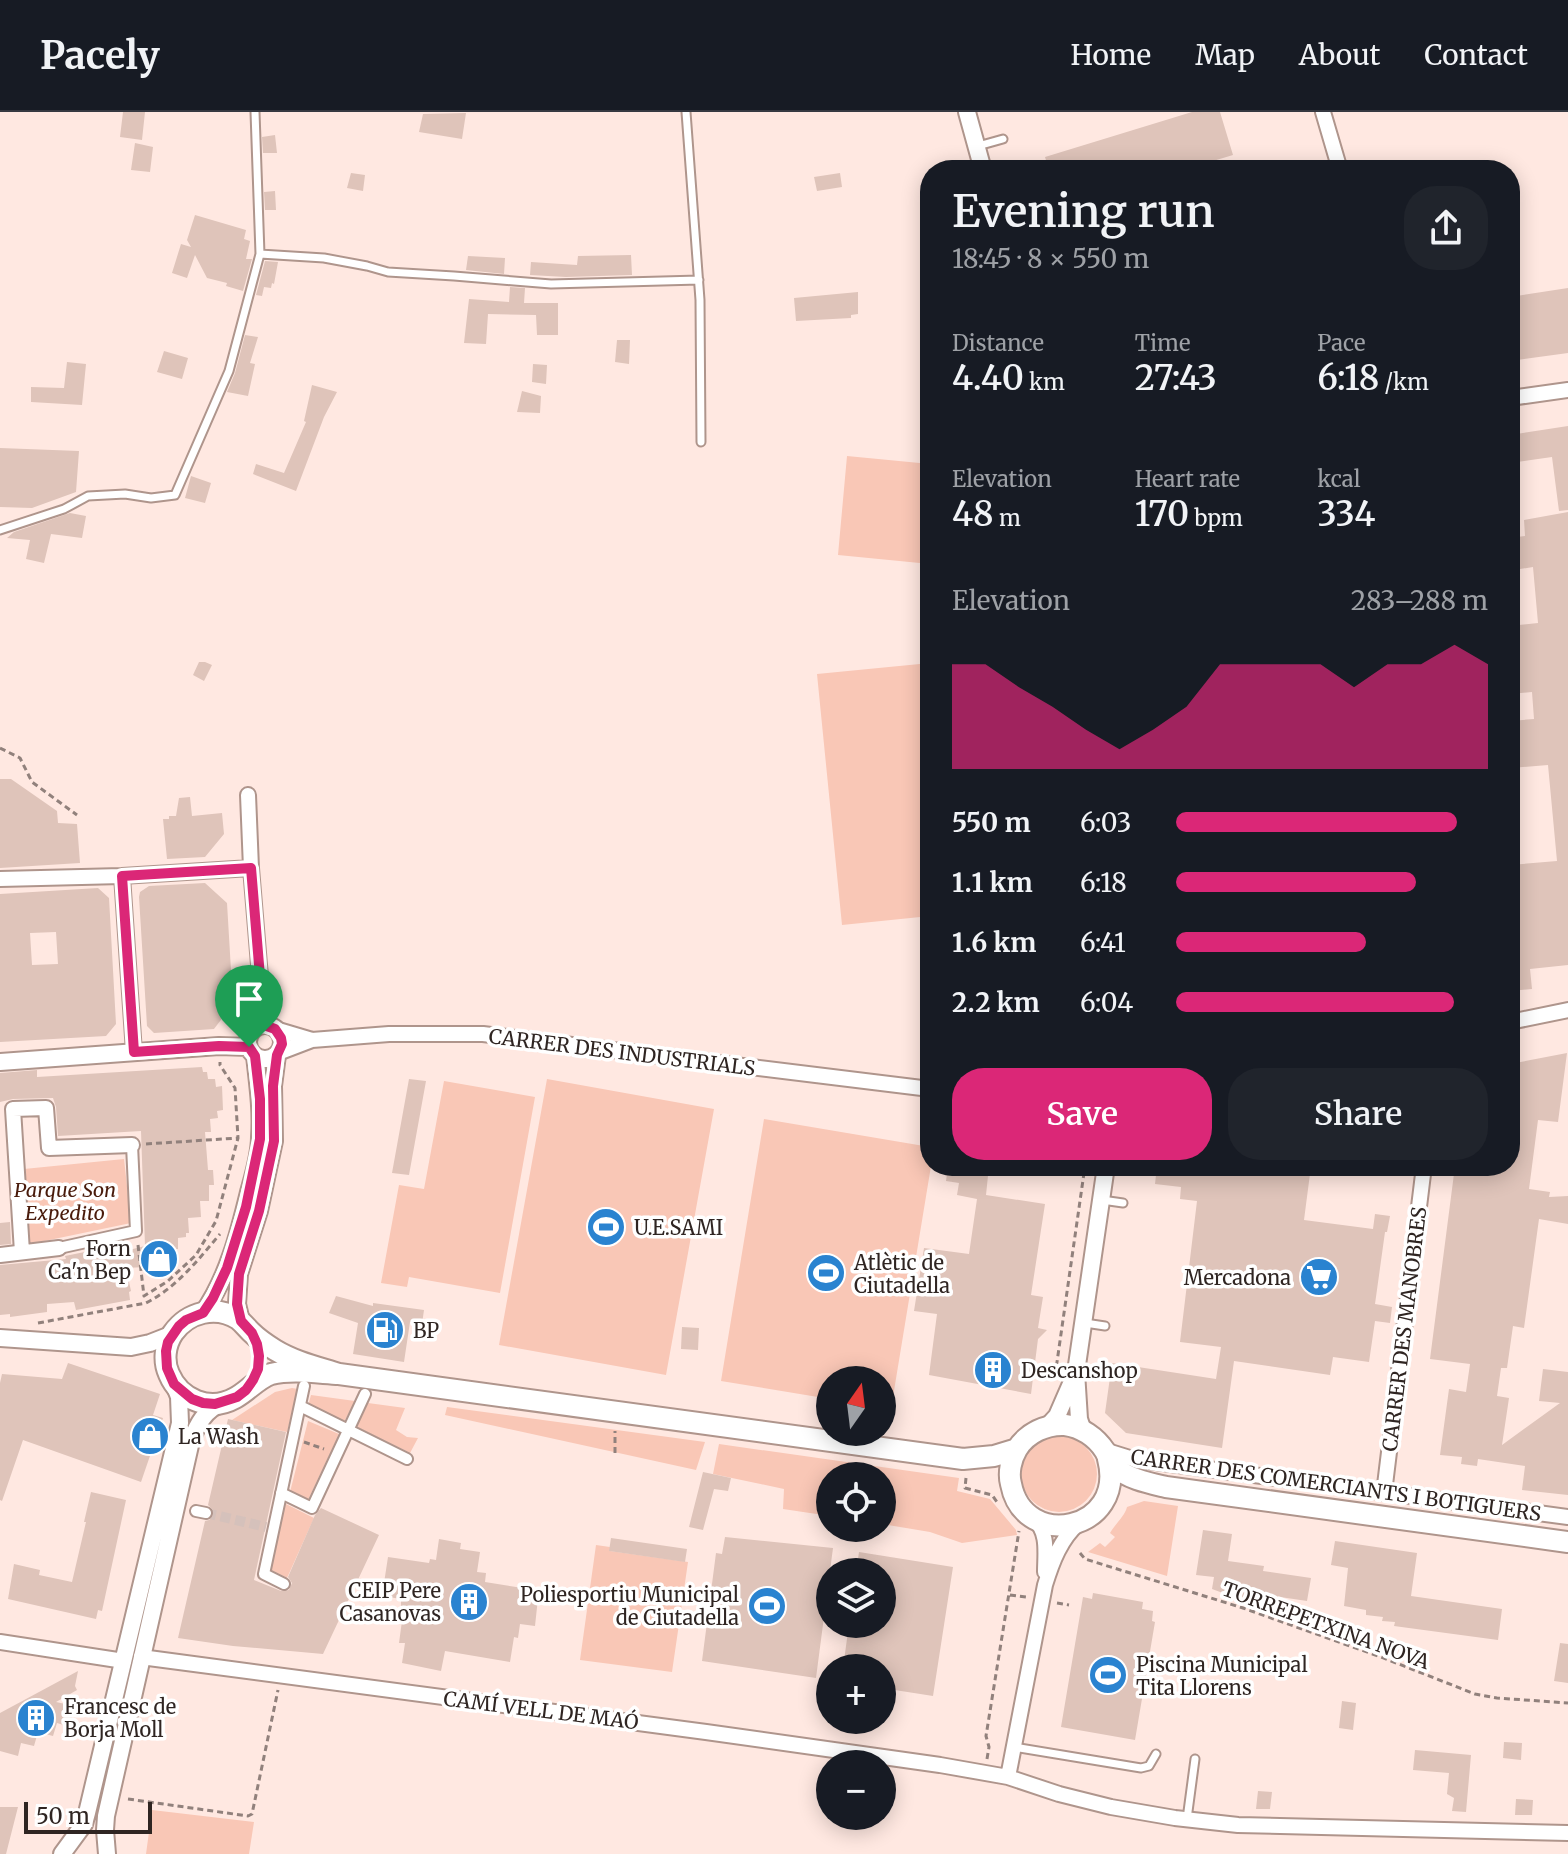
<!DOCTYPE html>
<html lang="en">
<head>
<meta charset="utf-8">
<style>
  :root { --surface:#171b24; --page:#20242c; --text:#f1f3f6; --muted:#9ea1a6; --line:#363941; --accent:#db2777 }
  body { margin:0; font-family:Merriweather,serif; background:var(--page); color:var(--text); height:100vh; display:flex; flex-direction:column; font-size:30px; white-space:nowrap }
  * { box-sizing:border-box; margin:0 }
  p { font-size:26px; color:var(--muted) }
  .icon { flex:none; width:44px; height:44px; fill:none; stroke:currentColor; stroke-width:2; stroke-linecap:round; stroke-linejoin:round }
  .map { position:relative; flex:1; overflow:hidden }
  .drawer { position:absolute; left:920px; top:48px; width:600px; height:1016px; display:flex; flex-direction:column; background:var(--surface); border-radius:32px; box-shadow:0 4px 20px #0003 }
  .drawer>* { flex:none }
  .needle { width:52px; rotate:14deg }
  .fabs { position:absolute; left:816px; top:1254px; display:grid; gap:16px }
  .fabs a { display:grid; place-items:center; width:80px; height:80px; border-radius:50%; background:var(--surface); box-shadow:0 4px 20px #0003; font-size:40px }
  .scale { position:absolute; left:24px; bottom:20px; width:128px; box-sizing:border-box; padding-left:8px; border:4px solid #2f2522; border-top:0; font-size:22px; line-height:28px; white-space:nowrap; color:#2f2522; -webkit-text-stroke:6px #fff; paint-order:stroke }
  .pin { position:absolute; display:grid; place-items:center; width:68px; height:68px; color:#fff; margin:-82px -34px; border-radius:50% 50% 50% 0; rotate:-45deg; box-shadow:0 0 8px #0007 }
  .pin .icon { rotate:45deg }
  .round { display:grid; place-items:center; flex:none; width:84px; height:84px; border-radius:32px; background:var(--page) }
  .headline { display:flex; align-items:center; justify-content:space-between; height:136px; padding:0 32px }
  h1 { font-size:44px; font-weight:600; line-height:60px }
  .figures { display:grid; grid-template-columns:repeat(3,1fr); gap:12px; height:136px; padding:8px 32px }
  .figures div { display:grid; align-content:center }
  .figures b { font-size:34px; font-weight:600 }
  .figures small { font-size:22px; font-weight:400 }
  .figures p { font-size:22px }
  .chart { height:224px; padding:16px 32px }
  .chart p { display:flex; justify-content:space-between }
  .chart svg { width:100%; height:144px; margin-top:8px; fill:var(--accent); opacity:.7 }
  .action { display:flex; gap:16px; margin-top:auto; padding:16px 32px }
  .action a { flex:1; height:92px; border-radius:32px; background:var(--accent); color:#fff; font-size:32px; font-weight:600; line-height:92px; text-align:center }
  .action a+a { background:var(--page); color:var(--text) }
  ul { padding:0 32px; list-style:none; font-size:26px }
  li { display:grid; grid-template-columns:128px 96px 1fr; align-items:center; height:60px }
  li i { height:20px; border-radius:10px; background:var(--accent) }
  header { display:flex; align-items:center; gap:48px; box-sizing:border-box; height:112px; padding:0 40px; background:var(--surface); border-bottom:2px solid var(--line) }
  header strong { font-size:38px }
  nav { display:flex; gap:44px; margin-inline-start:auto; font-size:28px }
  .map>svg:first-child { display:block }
  .green { fill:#f9c7b6 }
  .building { fill:#dfc4ba; fill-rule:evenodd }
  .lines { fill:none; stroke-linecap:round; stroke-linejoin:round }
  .pedestrian-tunnel { stroke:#d5c1bb; stroke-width:10; stroke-dasharray:10 5; stroke-linecap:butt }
  .service-casing { stroke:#af958c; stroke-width:11 }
  .pedestrian-casing { stroke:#af958c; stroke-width:14 }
  .minor-casing { stroke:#af958c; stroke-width:18 }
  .tertiary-casing { stroke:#af958c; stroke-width:20 }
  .secondary-casing { stroke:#af958c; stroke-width:24 }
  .path { stroke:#91817c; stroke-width:3; stroke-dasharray:6 4; stroke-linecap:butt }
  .service { stroke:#fff; stroke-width:7 }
  .pedestrian { stroke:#fff; stroke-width:10 }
  .minor { stroke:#fff; stroke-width:14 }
  .tertiary { stroke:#fff; stroke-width:16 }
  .secondary { stroke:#fff; stroke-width:20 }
  .route-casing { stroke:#fff; stroke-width:16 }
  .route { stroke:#db2777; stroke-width:10 }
  .labels { text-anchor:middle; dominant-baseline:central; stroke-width:7; stroke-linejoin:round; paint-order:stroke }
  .street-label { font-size:20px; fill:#2f2522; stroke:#fff }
  .park-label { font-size:20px; font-style:italic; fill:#491b0b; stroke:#fff }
  .poi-label { font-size:20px; fill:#2f2522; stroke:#fff; text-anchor:start }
</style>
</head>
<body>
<header>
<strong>Pacely</strong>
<nav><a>Home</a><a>Map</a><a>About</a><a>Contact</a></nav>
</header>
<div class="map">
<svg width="1568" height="1742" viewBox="0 0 1568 1742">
  <rect width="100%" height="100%" fill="#ffe8e1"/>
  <path class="green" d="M847,344L930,352V452L838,443Z
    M930,551V804L842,813L817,562Z
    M547,967L714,997L666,1263L499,1233Z
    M444,969L535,985L500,1181L409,1165L407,1175L381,1171L399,1073L424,1077Z
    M764,1007L930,1035L931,1054L891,1297L882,1295V1268H830V1287L721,1269Z
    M124,1047L131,1111L30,1132L24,1057Z
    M292,1276L298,1277L287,1320L232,1308L275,1280Z
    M311,1283L355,1289L344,1310L308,1294Z
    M368,1291L405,1296L396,1318L407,1325L418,1326L410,1341L357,1315Z
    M447,1295L705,1330L696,1358L445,1303Z
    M308,1309L339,1322L308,1388L290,1380Z
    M1021 1362a38 38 0 1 1 76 0a38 38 0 1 1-76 0Z
    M719,1332L959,1366L957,1379L990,1387L1016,1418L1017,1423L962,1431L930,1420L882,1412V1364H830V1404L783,1397L784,1377L713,1362Z
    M1144,1389L1178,1394L1167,1464L1088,1440L1100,1431L1105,1435L1115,1425L1110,1421C1115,1412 1125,1404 1127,1395Z
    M284,1391L314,1406L287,1466L270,1458Z
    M596,1433L610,1435V1439L688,1450L672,1560L580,1548Z
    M152,1698L254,1710L249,1742H146Z"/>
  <path class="building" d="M123,0H145L142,28L120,25Z
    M1192,0H1220L1233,43L1183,58H1049L1045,45Z
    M466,1L462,27L419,20L423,2Z
    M275,23L277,41H263L262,25Z
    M135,31L153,35L150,60L131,58Z
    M351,61L365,63L363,79L347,76Z
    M840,61L842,75L817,79L814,65Z
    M275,79L276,98H265L264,80Z
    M195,103L246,118L244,127L250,129L246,147H252L243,179L226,174L227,171L207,166L195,143L187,166L172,161L181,132L191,135L187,128Z
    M631,143L632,163L566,165L530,163L531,150L577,153L578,144Z
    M468,144L505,146L504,162L466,158Z
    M265,149L278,150L274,172L272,171L271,176L264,175L262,184L256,183Z
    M510,175L525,176L524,191H558V223H537L536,203L488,202L486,232L464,231L469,187L509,190Z
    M1568,176V241L1510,249V185Z
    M858,180V202L851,203V206L796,209L794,186Z
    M245,223L258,225L250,251L255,252L248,284L227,280L235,261Z
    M617,228H630L629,252L615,250Z
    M164,239L188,246L182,267L157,260Z
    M67,250L86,252L82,293L31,290V275L64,276Z
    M533,252L547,253L546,272L532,270Z
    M312,273L337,280L324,305L296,379L253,362L256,352L284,361L306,310L304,309Z
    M522,279L541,284L540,301L517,300Z
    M1568,314V398L1559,399L1552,345L1510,351V323Z
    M0,336L79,339L76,380L32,396L0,395Z
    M191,364L211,371L205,391L185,386Z
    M1568,400V853L1530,857L1532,877L1510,879V753L1557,749L1548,653L1510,656V609L1534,607L1532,580L1510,582V514L1538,511L1533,455L1520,457L1517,425L1525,424L1524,408Z
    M70,401L86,404L82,426L51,422L44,451L26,447L30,428L7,426L14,420Z
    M199,550H205L212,553L204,569L193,563Z
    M0,667H11L57,699L58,711L77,712L80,751L0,756Z
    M190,685L192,704L222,701L224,722L205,745L167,747L163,707H169V704H176L179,686Z
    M205,771L227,791L233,892L214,917L154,921L147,914L139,785L140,780L149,774Z
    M98,776L109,786L116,912L106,924L0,930V782ZM56,820L58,852L32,853L30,821Z
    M1567,941L1558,1010L1538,1008L1529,1077L1550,1080L1549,1085L1568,1084V1112L1539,1107L1524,1216L1513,1214L1507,1256H1501L1497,1284L1509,1286L1502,1333L1560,1291L1539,1289L1543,1257L1568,1260V1383L1522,1378L1525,1354L1478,1347L1477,1354L1461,1352L1462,1345L1440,1343L1449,1277L1466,1280L1470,1252L1430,1247L1455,1054H1510V952Z
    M202,955L203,960H207L208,967H215L216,975L222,974L223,998L217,999L218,1006L210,1007L211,1020H205L208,1058H213L214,1073H209V1089H200L201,1105L188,1106L189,1121H186V1125L178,1126V1137L164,1138L165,1154L126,1156L131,1179L129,1180L130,1188L76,1198L74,1190L47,1192V1200L10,1205V1202L0,1203V1153L66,1147L65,1144L119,1133L121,1140L145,1134L141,1019L58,1024L56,995L53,986L13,987L0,990V961L37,958V965Z
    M409,967L426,969L409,1063L392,1061Z
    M948,1054H989L986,1083L1045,1092L1031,1183L1043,1185L1038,1216L1047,1218L1038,1227L1031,1282L929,1263L937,1202L914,1199L924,1136L969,1142L977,1087L957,1083L959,1071L946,1069Z
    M1157,1054H1311L1304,1108L1373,1117L1375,1102L1390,1104L1387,1120H1385L1375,1192L1392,1195L1390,1211L1375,1209L1369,1250L1333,1245L1330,1263L1234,1249L1222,1336L1126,1321L1105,1301L1112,1251L1216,1267L1221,1235L1180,1230L1197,1089L1180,1087L1181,1075L1155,1072Z
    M10,1110L11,1132L0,1133V1111Z
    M336,1184L373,1194V1191L424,1198L422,1212L410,1210L404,1250L353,1242L358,1211L329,1201Z
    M682,1215L699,1216L698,1238L681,1237Z
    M68,1251L160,1282L153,1303L163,1306L141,1370L23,1328L2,1389L0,1388V1271L2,1262L62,1267Z
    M228,1307L286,1320L254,1468L281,1479L289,1478L292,1471L288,1465L315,1403L321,1396L379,1423L323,1542L233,1534L178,1526L205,1409L209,1408L214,1403L213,1398L208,1393Z
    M703,1360L731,1366L728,1379L714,1377L703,1418L689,1415Z
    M91,1380L126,1388L102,1499L98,1498L96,1507L8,1487L14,1452L40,1458L39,1463L72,1470L86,1410H84Z
    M1203,1418L1232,1422L1228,1449L1264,1454L1263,1459L1311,1466L1307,1489L1260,1482L1259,1488L1231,1484L1212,1477L1214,1465L1196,1463Z
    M725,1425L833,1436L816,1566L702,1549L716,1441L722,1442Z
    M611,1426L687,1437L685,1450L609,1439Z
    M439,1427L461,1431L460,1437L480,1440L477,1460L486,1461L485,1470L529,1477L528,1484L538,1486L535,1514L520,1512L518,1526L514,1525L510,1550L445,1539L441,1559L402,1551L405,1531H399L404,1494H401V1487L382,1484L388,1445L429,1451L430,1447L436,1448Z
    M1335,1429L1417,1441L1411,1484L1502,1497L1498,1528L1394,1514L1395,1510L1382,1509L1383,1505L1366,1503V1498L1344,1494L1348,1456L1331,1453Z
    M859,1440L953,1455L933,1584L882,1576V1556H843L849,1512H882V1460H856Z
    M1093,1481L1143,1490L1142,1497L1153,1499L1152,1509L1155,1510L1135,1628L1061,1615L1083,1485L1092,1487Z
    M1560,1531L1568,1532V1571L1554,1569Z
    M78,1559L75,1574L77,1578L56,1590L75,1594L70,1615L57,1611L53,1624L38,1620L34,1634L21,1631L18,1644L0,1639V1601Z
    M1342,1589L1356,1591L1353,1618L1339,1616Z
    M1504,1630L1522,1631L1521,1648L1503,1646Z
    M1415,1638L1471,1643L1466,1700L1452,1699L1454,1686L1447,1682L1449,1661L1413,1658Z
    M1258,1679L1272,1680L1270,1697H1256Z
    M1516,1687L1533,1688L1532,1703H1515Z
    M0,1695H18L6,1742H0Z"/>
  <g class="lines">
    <path class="pedestrian-tunnel" d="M206,1401L266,1415"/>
    <defs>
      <path id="service" d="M686,0L700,188L701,330
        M978,34L1003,27
        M260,142L324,146L367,154L388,160L454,164L551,172L699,168
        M0,418L64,397L88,384L125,382L151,386L175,383L229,259L260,142L255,0
        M1102,1088L1123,1091
        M1085,1211L1105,1214
        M1014,1635L1141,1656L1149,1654L1156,1642
        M1187,1707L1195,1647"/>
      <path id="pedestrian" d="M59,1136L136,1119L132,1033
        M300,1294L407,1347
        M281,1381L312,1396L365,1282
        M196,1399L206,1401
        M284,1472L264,1462L304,1274"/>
      <path id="minor" d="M1323,0L1340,58
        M1510,286L1568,278
        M248,683L251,756L264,913
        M122,764L134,940
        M0,767L122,764L251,756
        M1510,910L1568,898
        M275,917L312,928
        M278,941L312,928L389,922H483L930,977
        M22,1140L13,997L46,996L49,1036L132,1033
        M0,1143L59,1136
        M1104,1338L1133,1347L1568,1405
        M1384,1381L1424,1054
        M1034,1407C1049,1421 1045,1441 1045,1460
        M0,1530L124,1549
        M141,1545L706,1620L940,1653L1008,1665L1059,1682L1111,1695L1175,1706L1238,1713L1568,1721
        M1008,1665L1045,1473C1052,1450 1061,1426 1079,1411"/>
      <path id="tertiary" d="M967,0L983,58
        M248 930a17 17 0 1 1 34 0a17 17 0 1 1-34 0Z
        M0,950L219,934L249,935
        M203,1201C228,1165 239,1121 249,1080C254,1062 260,1043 260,1025C262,998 258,971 255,944
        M241,1209L237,1192L239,1162L259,1099L274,1029L273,974L277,943
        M0,1226L131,1235L150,1231L173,1222
        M1047,1315L1057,1304L1074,1265
        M1083,1319L1079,1307L1076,1260L1106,1054
        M62,1742L84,1712L87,1701L180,1311L179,1285L174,1272
        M107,1742L105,1718L106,1704L191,1329C197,1313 205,1297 223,1291"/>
      <path id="secondary" d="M339,1262C317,1255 295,1250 275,1238C267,1233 258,1227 251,1220C246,1215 243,1211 238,1207C216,1193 188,1200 173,1221C165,1233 163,1249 169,1262C180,1288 210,1300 235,1286C248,1279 257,1267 271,1262C292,1257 318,1261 339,1262L963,1347L994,1344L1017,1337
        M1108,1347C1127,1419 1024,1440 1011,1372C1008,1361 1011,1347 1017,1337C1027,1321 1046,1312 1065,1313C1081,1315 1096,1325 1105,1339C1108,1345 1110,1350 1115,1355C1128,1367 1149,1371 1166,1375L1568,1430"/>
    </defs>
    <use href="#service" class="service-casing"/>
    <use href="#pedestrian" class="pedestrian-casing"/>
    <use href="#minor" class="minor-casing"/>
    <use href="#tertiary" class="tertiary-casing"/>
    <use href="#secondary" class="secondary-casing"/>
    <path class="path" d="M0,636L20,646L32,670L77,703
      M146,1032L238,1026
      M138,1133L144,1184L168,1169L196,1143L216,1109L238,1026L235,976L220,953V950
      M38,1211L146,1191C177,1175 198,1148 220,1122
      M1055,1264L1085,1054
      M304,1330L324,1337
      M615,1341V1319
      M966,1366L965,1376L992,1383L997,1390
      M1080,1441L1085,1447L1243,1496L1381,1545L1475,1582L1497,1586L1568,1591
      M1010,1483L1026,1485
      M1057,1491L1069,1493
      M987,1647L989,1635L986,1624L1019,1419
      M128,1687L248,1704L252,1702L278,1578"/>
    <use href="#service" class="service"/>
    <use href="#pedestrian" class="pedestrian"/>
    <use href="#minor" class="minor"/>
    <use href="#tertiary" class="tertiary"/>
    <use href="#secondary" class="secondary"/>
  </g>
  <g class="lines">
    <defs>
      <path id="route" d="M251,756L264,913L275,917L281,926L282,932L277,943L273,974L274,1029L259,1099L239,1162L237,1192L241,1209L252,1221L257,1232L259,1244L258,1257L253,1268L246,1278L237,1285L215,1292L203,1291L192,1287L174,1272L167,1256L166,1239L168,1230L179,1214L186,1208L203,1201L213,1186L227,1156L246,1095L260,1027V987L255,944L249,935L219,934L134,940L122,764Z"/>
    </defs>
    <use href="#route" class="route-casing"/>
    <use href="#route" class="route"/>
  </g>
  <defs>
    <symbol id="stadium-disc" viewBox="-11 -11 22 22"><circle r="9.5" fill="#2a83d0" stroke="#fff"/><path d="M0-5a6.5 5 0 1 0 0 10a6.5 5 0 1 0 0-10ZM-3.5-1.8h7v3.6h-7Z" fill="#fff"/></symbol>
    <symbol id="shop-disc" viewBox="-11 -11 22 22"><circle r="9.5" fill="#2a83d0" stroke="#fff"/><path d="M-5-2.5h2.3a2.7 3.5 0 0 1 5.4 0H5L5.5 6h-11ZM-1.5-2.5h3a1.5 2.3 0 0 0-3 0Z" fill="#fff"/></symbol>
    <symbol id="supermarket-disc" viewBox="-11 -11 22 22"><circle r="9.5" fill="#2a83d0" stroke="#fff"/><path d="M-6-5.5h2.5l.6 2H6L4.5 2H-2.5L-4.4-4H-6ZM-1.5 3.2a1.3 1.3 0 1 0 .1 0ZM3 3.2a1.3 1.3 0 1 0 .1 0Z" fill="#fff"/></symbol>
    <symbol id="fuel-disc" viewBox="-11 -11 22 22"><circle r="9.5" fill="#2a83d0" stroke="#fff"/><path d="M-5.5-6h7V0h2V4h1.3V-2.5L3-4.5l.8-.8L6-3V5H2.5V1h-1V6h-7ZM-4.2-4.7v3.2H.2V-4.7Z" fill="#fff"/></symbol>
    <symbol id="building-disc" viewBox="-11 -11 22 22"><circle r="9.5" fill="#2a83d0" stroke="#fff"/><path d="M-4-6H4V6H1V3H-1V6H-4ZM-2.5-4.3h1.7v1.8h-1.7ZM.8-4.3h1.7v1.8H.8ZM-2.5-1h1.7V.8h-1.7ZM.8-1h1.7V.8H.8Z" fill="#fff"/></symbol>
  </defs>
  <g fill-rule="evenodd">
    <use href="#stadium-disc" x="584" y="1093" width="44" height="44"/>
    <use href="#shop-disc" x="137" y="1125" width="44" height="44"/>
    <use href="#stadium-disc" x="804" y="1139" width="44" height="44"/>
    <use href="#supermarket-disc" x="1297" y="1143" width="44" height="44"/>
    <use href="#fuel-disc" x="363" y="1196" width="44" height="44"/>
    <use href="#building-disc" x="971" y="1236" width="44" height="44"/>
    <use href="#shop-disc" x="128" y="1302" width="44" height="44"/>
    <use href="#building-disc" x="447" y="1468" width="44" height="44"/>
    <use href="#stadium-disc" x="745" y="1472" width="44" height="44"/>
    <use href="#stadium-disc" x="1086" y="1541" width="44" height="44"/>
    <use href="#building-disc" x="14" y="1584" width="44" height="44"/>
  </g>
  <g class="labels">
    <g class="street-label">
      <text transform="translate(622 940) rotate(7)">CARRER DES INDUSTRIALS</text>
      <text transform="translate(1404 1217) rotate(-83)">CARRER DES MANOBRES</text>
      <text transform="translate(1336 1373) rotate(8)">CARRER DES COMERCIANTS I BOTIGUERS</text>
      <text transform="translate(1326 1513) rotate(20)">TORREPETXINA NOVA</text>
      <text transform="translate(541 1598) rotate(7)">CAMÍ VELL DE MAÓ</text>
    </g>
    <g class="park-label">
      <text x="65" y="1077">Parque Son<tspan x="65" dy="23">Expedito</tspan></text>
    </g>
    <g class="poi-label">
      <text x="634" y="1115">U.E.SAMI</text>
      <text x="131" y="1136" text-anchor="end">Forn<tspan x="131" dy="23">Ca'n Bep</tspan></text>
      <text x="854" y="1150">Atlètic de<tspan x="854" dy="23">Ciutadella</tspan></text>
      <text x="1291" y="1165" text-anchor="end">Mercadona</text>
      <text x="413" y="1218">BP</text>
      <text x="1021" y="1258">Descanshop</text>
      <text x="178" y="1324">La Wash</text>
      <text x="441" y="1478" text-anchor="end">CEIP Pere<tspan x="441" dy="23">Casanovas</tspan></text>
      <text x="739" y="1482" text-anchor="end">Poliesportiu Municipal<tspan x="739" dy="23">de Ciutadella</tspan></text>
      <text x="1136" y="1552">Piscina Municipal<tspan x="1136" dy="23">Tita Llorens</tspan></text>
      <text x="64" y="1594">Francesc de<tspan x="64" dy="23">Borja Moll</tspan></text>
    </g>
  </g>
</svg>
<div class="fabs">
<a><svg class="needle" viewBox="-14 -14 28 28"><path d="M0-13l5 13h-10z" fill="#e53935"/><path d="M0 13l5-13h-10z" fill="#9ea1a6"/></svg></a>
<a><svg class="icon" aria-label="locate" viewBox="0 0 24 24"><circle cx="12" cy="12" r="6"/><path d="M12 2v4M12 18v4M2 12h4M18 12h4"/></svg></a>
<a><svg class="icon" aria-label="layers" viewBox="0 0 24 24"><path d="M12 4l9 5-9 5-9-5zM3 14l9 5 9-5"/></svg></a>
<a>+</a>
<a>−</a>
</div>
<div class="scale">50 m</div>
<div class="pin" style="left:249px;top:935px;background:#1e9e55"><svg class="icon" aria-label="arrive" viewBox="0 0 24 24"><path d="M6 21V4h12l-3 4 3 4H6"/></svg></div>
<section class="drawer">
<div class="headline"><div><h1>Evening run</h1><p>18:45 · 8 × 550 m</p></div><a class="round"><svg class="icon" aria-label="share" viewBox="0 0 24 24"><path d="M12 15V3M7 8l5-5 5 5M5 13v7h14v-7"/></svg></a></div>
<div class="figures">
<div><p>Distance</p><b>4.40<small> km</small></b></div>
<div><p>Time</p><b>27:43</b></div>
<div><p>Pace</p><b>6:18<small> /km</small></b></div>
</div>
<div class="figures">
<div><p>Elevation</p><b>48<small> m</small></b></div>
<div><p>Heart rate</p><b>170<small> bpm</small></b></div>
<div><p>kcal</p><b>334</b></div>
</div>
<div class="chart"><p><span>Elevation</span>283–288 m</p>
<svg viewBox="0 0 160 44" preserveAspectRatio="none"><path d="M0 44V12L10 12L20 19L30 25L40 32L50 38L60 32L70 25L80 12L90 12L100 12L110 12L120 19L130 12L140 12L150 6L160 12V44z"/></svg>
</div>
<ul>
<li><b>550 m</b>6:03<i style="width:90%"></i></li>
<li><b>1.1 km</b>6:18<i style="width:77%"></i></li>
<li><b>1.6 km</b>6:41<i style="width:61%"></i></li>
<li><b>2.2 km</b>6:04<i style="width:89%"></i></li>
</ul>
<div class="action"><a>Save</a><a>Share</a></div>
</section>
</div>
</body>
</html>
